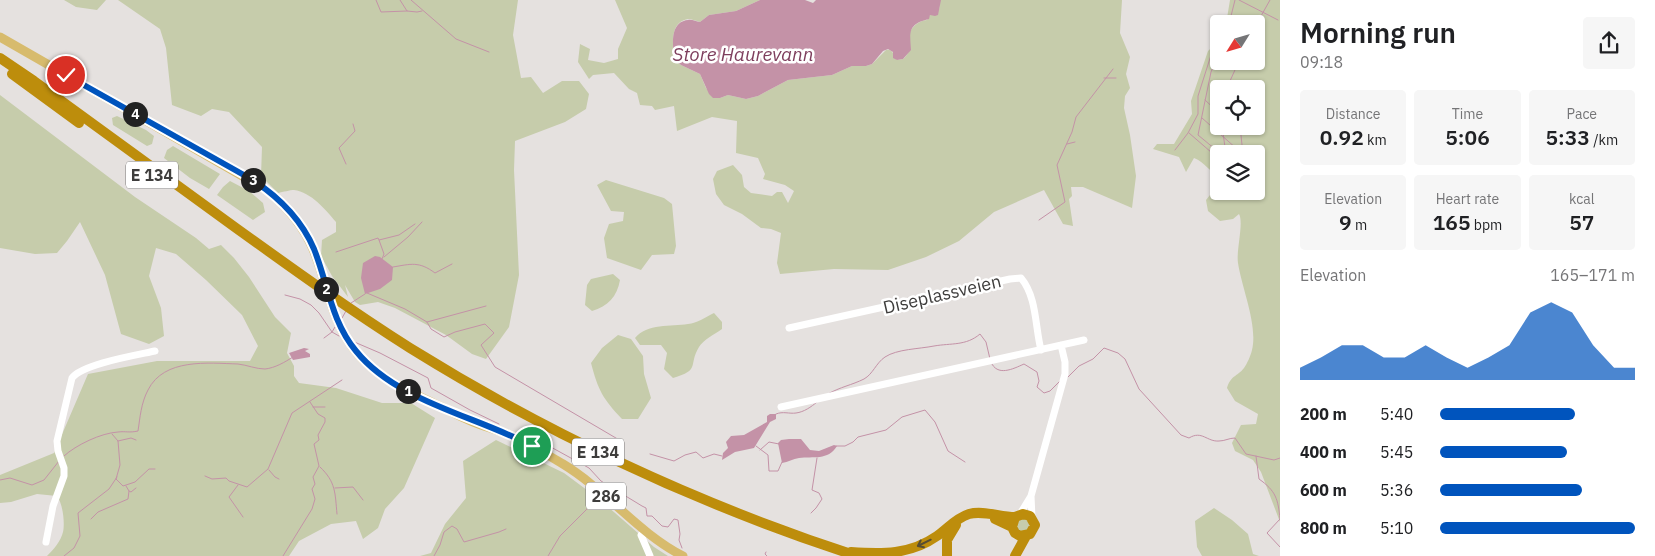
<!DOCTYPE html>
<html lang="en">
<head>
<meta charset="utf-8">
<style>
  :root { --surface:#fff; --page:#f6f6f6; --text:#202124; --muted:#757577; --accent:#0054bd }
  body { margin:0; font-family:"IBM Plex Sans",sans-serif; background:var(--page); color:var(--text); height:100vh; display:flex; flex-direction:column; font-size:19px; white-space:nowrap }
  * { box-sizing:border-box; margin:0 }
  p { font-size:16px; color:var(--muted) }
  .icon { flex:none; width:28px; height:28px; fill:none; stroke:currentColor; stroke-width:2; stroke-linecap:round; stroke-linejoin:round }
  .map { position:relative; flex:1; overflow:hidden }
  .drawer { display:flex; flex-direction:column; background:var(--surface); width:375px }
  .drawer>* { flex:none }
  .needle { width:32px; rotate:233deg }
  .buttons { position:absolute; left:1210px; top:15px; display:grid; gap:10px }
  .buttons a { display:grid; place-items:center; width:55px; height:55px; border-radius:5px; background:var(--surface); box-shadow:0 1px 4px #0004; font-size:25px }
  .pin { position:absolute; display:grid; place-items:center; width:42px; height:42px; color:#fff; margin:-21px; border:2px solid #fff; border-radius:50%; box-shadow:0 1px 5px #0007 }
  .km { position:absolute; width:25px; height:25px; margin:-12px; border-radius:50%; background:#222; color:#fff; font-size:14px; line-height:25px; text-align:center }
  .round { display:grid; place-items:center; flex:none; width:52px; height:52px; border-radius:5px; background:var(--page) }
  .overview { display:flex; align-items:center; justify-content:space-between; height:85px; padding:0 20px }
  h1 { font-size:28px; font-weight:600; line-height:38px }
  .stats { display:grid; grid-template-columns:repeat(3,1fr); gap:8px; height:85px; padding:5px 20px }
  .stats div { display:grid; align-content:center; border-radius:5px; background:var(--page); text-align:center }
  .stats b { font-size:21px; font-weight:600 }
  .stats small { font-size:14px; font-weight:400 }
  .stats p { font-size:14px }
  .chart { height:140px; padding:10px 20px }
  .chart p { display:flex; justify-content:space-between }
  .chart svg { width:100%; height:90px; margin-top:5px; fill:var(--accent); opacity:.7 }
  ul { padding:0 20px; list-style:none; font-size:16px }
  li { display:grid; grid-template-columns:80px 60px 1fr; align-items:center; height:38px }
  li i { height:12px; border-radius:6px; background:var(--accent) }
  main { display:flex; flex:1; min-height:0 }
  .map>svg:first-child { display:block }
  .green { fill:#c6ccab; fill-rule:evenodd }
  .water { fill:#c492a7 }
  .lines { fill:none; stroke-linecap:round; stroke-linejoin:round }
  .stream { stroke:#c492a7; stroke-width:1 }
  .minor { stroke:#fff; stroke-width:7 }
  .major { stroke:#d7bb6d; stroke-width:9 }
  .highway { stroke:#bd8d0c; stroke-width:10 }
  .oneway { stroke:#574d32 }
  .route-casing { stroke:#fff; stroke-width:10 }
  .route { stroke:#0054bd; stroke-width:6 }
  .labels { text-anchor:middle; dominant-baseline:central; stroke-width:5; stroke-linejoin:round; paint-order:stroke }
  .shield { fill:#fff; stroke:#787776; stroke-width:1 }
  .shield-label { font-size:16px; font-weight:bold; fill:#3e3d3c }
  .street-label { font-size:18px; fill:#3e3d3c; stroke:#fff }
  .water-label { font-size:19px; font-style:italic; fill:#7e3e5d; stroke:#fff }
</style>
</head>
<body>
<main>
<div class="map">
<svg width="1280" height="556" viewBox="0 0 1280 556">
  <rect width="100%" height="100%" fill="#e5e1df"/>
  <path class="green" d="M64,0H106L97,10L76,7Z
    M118,0H518L513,35L521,78L531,77L543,93L562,81H579L589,94L586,109L565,122L515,141L514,170L519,275L509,327L486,359L472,354L446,335L395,308L378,302L360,305L355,302L345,285L348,297L332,276L321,256L322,240L336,232V222C326,210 311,192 294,190C290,190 283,192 278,193L261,176L262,147L229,112L212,109L201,116L172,105L166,48L160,29Z
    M615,0H760L736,11L709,15L700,22C696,21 692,19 688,19C669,22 673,46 674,59L681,65L700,74L706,88L716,98H720L728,95L746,99L758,96L788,80L832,75L852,66H866L872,64L886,50C892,48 894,55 897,60L903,59C911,52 911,46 908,36C912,27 917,21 927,20L930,15L939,10L940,0H1122L1120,33L1130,57L1126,74L1130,88L1125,96L1124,108L1130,135L1136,176L1132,208L1083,187H1071L1072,196L1069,199L1073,226L1063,224L1044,190L994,212L959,241L926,257L888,270L834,269L780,274L777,263L781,233L771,229L761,228L742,214L724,205L716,194L713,179L717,171L733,165L742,175L744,187L751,193L772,196L777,192H782L788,203L794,191L785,185L763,179L765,174L758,158L736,153L737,121L712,117L677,131L674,106L655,110L652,106L640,105L637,93L629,89L614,73L593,75L589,79L578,62L580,44L590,49L588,60L604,63L618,59V49L627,28Z
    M1230,0H1280V522L1261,472L1253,460L1235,451L1232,443L1241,425L1256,424L1258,414L1235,401L1227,388C1231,375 1237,377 1244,368C1247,364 1251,355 1252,350C1258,325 1242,289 1238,263C1236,250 1244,223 1239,214L1233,219L1220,221L1208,211L1206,200L1214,190L1219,189V191H1256V154H1219V176C1209,172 1205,162 1194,158L1186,172L1179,157L1153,149L1157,144H1174L1192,114L1191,101L1208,51L1219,40V61H1256V24H1226ZM1219,89H1256V126H1219Z
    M0,95L135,197L196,238L209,249L221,245L234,258L249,277L275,317L291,333L287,353L294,366V376L299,383L336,388L382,403H411L435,418L404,488L385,509L378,528L363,539L356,521L331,524L299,541L289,556H47C53,550 61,541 63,532C65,523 63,504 57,496L37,494L11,502L0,503V475L54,453L88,374L157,361H250L258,346L242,315L206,280L176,254L156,248L149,276L161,308L164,336L149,344L121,334L105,275L80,222L67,241L57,253L35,254L0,248Z
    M117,116L146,130L154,136L152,144L147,146L113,125L112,118Z
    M173,146L220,174L209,189L190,178L164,158L167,150Z
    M606,180L664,198L672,204L676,246L674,254L652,255L641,270L607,258L604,238L609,224L623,221L624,212L611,211L597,185Z
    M230,181L249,191L263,203L265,212L253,220L217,195L223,187Z
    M613,274L620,280C617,297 608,306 592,311L585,305L587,285L591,279Z
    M714,313L722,322V329C715,334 703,340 699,347C688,365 701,370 673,378L664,369L667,353L661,345H640L635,338C647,323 671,327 688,324C697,323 706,317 714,313Z
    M618,335L631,339L643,356L644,374L651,398L638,419H622C603,399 598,390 591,363L602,348Z
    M496,440L564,473L599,499L654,547L668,556H420L431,553L445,524L466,498L463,461Z
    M1214,508L1232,520L1248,534L1253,554L1259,556H1202L1197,547L1195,521Z
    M1021,517L1030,521L1029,531L1019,532L1016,522Z"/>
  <path class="water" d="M760,0H805L813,3L816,0H941L938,15L935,16L930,15L929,19C907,24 910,33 911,50L903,59L897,60L893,58V52L888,49L883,51L872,64L866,66H852L832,75L788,80L758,96L746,99L728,95L720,98H713L709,94L700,74L681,65L674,59C673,46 669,22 688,20C692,19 696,22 700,22L709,15L736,11Z
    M375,256L380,257L393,267L392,280L380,289L365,294L361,278L363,263Z
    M304,348L309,349L305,351L310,354V357L293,360L289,353Z
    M770,414H776V419L770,422L754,448L735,452L722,460L723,453L728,448L726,442L731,436L744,435L767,422V416Z
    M789,439H801L810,450L819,451L834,445L837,446C828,461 813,456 799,458C793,459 788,462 782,463L778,443L781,440Z"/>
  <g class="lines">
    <path class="stream" d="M376,0L381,12L407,11
      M400,0L407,11L417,12L422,11
      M411,0L456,39L489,52
      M1239,0L1278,20
      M1229,24L1235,0
      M1256,25L1270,0
      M1219,53L1211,72L1198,135L1221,154
      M1104,78H1116
      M1230,81L1239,61
      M1218,83L1223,89
      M1216,89L1219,104
      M1205,100L1219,113
      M1256,110L1260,108
      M1202,118L1237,149
      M1222,126L1226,154
      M1233,126L1235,128
      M1240,126L1243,154
      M1189,133L1219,159
      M1067,144L1075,142
      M1175,150L1188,133L1198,114V96L1212,52L1219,45
      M346,164L339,148L355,131L353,124
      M1243,191L1245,193
      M1039,220L1065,202L1057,165L1072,132L1076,117L1113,69
      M336,252L378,238L379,240
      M384,257L408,237L422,222
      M382,259L384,254L379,240L399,235L415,224
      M393,267C411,264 419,261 435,273L452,264
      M367,293L405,309L427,322L431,329L444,337L455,332L485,324L494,333L481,345L495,367L621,441
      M285,295L300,299L311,305L319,313L332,332L339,336
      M351,303L365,294
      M342,318L346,311
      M427,322L486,306
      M324,338L332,332L335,327
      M352,341L380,353L428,378L431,388L470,410L499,424
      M991,362C997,377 1013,369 1024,364L1037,372L1039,381L1037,387L1044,393L1050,391L1060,381
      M1068,377L1079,366L1093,359L1104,348L1118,353L1125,359L1139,389L1181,435L1189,438C1202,430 1207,442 1219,441C1225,441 1229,438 1235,438L1246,454L1274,460L1280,458
      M828,394C840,387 852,385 864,379C873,374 876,363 885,357C897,349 919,349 934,346C951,343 966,346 980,334L986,342L990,359
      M313,407H325
      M776,414C783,411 789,414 796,413C804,412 811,407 817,402
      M112,434L118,441L120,465L116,479L123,486L135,482L149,469H155
      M118,441L131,438L136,440
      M549,446L589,468L601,481L642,506L646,508L647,516H652L662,526L668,527L674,519L678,520L680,534L679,540L682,548
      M756,446L768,455L769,471H778L782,462
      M836,446H845L853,442L858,437L886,430L902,417L925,410L935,422L948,451L965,462
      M760,450L769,442L779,444
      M650,454L674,461L685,455L696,452L703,458L714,454L722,456
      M64,456C76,445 101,433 118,432C126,431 129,433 138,431C140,418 141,403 148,390C164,358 208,363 238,364C247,365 256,369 265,369C275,368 285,362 293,357
      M1256,456L1259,479C1276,491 1278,499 1280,519L1267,533L1280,547
      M320,467C336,482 335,493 337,514
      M269,470L275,477L279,479
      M205,476L212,479L226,478L229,481L247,487L268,469L292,413L342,380
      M0,480L10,478L32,485L44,480L59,461
      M238,485L229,497L243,517
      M335,488L353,487L363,500
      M129,491L131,492L136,488
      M811,513L816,508L822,499L819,493L812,490L817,458
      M91,519L98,512L128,499L129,491L126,486
      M766,552L765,554L767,556
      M64,556L74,548L80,536L78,513L109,489L117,477
      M283,556L312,509L315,499L312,489L315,484L313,477L319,466L314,444L319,440L318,435L325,422V418L318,414L310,402
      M434,556L440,545L444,532L452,526L457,529L464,542L499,532L506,529
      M548,556L560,536L590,506L592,502"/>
    <path class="minor" d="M789,328L1010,279L1021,278C1037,297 1035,327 1041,350
      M781,407L1084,340
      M1031,496L1032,518
      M1020,514L1031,496L1065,374V362L1061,345
      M645,531L641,535L650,556
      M46,542L53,506L64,476V468L58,451L57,441L72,378C82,364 137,355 155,351"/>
    <path class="major" d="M0,37L267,190C287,207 303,225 313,249C328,285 331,323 357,353C379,379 410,392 440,406C453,413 467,420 481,425C490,428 500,431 510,435C528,443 546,454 563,464C606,490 638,533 683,556"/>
    <path class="highway" d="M0,58L34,81C101,130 168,179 236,228C293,269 350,310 410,348C550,435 700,505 857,556
      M12,74L79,123
      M995,519L1012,527L1015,533L1020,536L1030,534L1035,525L1030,516L1023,514L1015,517L1012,527
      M851,552C882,554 910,555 937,536C947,529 956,518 969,514C983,510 1000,517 1015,517
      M947,556V540L956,525
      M1015,556L1026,536"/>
  </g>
  <defs><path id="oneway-shaft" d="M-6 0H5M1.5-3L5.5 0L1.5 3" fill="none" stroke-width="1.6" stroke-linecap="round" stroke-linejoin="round" transform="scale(1.25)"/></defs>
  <use class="oneway" href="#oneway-shaft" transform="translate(924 543) rotate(154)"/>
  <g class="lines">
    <defs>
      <path id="route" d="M66,75L251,179C279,197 301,219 314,249C328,284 331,321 356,351C397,402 477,416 532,446"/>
    </defs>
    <use href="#route" class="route-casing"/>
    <use href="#route" class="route"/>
  </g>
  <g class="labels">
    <g class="shield">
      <rect x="126" y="161.5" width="52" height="27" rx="4"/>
      <rect x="572" y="438.5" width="52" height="27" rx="4"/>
      <rect x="586" y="482.5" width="40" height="27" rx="4"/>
    </g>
    <g class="shield-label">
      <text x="152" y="175">E 134</text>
      <text x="598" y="452">E 134</text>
      <text x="606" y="496">286</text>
    </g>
    <g class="street-label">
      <text transform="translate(942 294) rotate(-13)">Diseplassveien</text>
    </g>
    <g class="water-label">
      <text x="743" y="54">Store Haurevann</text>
    </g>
  </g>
</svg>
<div class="buttons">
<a><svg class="needle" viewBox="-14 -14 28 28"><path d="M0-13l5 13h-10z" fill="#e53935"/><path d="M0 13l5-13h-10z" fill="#757577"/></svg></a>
<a><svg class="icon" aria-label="locate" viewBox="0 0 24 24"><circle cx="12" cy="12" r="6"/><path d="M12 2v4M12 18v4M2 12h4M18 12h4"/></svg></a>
<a><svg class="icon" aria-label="layers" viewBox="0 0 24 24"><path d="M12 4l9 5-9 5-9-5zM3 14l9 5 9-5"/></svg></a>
</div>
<div class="pin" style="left:532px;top:446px;background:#1e9e55"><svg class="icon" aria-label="arrive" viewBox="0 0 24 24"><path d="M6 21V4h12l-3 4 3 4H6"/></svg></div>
<div class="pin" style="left:66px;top:75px;background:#d93025"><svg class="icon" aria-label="check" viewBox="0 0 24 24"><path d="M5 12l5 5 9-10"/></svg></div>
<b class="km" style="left:408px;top:391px">1</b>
<b class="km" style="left:326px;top:289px">2</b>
<b class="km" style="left:253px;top:180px">3</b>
<b class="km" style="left:135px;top:114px">4</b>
</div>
<section class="drawer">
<div class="overview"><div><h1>Morning run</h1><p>09:18</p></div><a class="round"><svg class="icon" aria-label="share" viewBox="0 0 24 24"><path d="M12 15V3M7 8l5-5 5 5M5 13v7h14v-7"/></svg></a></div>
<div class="stats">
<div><p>Distance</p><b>0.92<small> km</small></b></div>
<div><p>Time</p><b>5:06</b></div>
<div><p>Pace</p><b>5:33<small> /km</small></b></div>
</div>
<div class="stats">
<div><p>Elevation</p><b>9<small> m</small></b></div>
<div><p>Heart rate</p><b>165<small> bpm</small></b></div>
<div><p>kcal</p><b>57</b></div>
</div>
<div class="chart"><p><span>Elevation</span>165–171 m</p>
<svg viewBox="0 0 160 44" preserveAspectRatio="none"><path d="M0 44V38L10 33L20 27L30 27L40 33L50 33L60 27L70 33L80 38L90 33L100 27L110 11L120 6L130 11L140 27L150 38L160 38V44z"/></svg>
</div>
<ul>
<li><b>200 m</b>5:40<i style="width:69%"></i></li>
<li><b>400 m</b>5:45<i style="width:65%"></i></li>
<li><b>600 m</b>5:36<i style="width:73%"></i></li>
<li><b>800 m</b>5:10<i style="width:100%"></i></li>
</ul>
</section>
</main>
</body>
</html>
